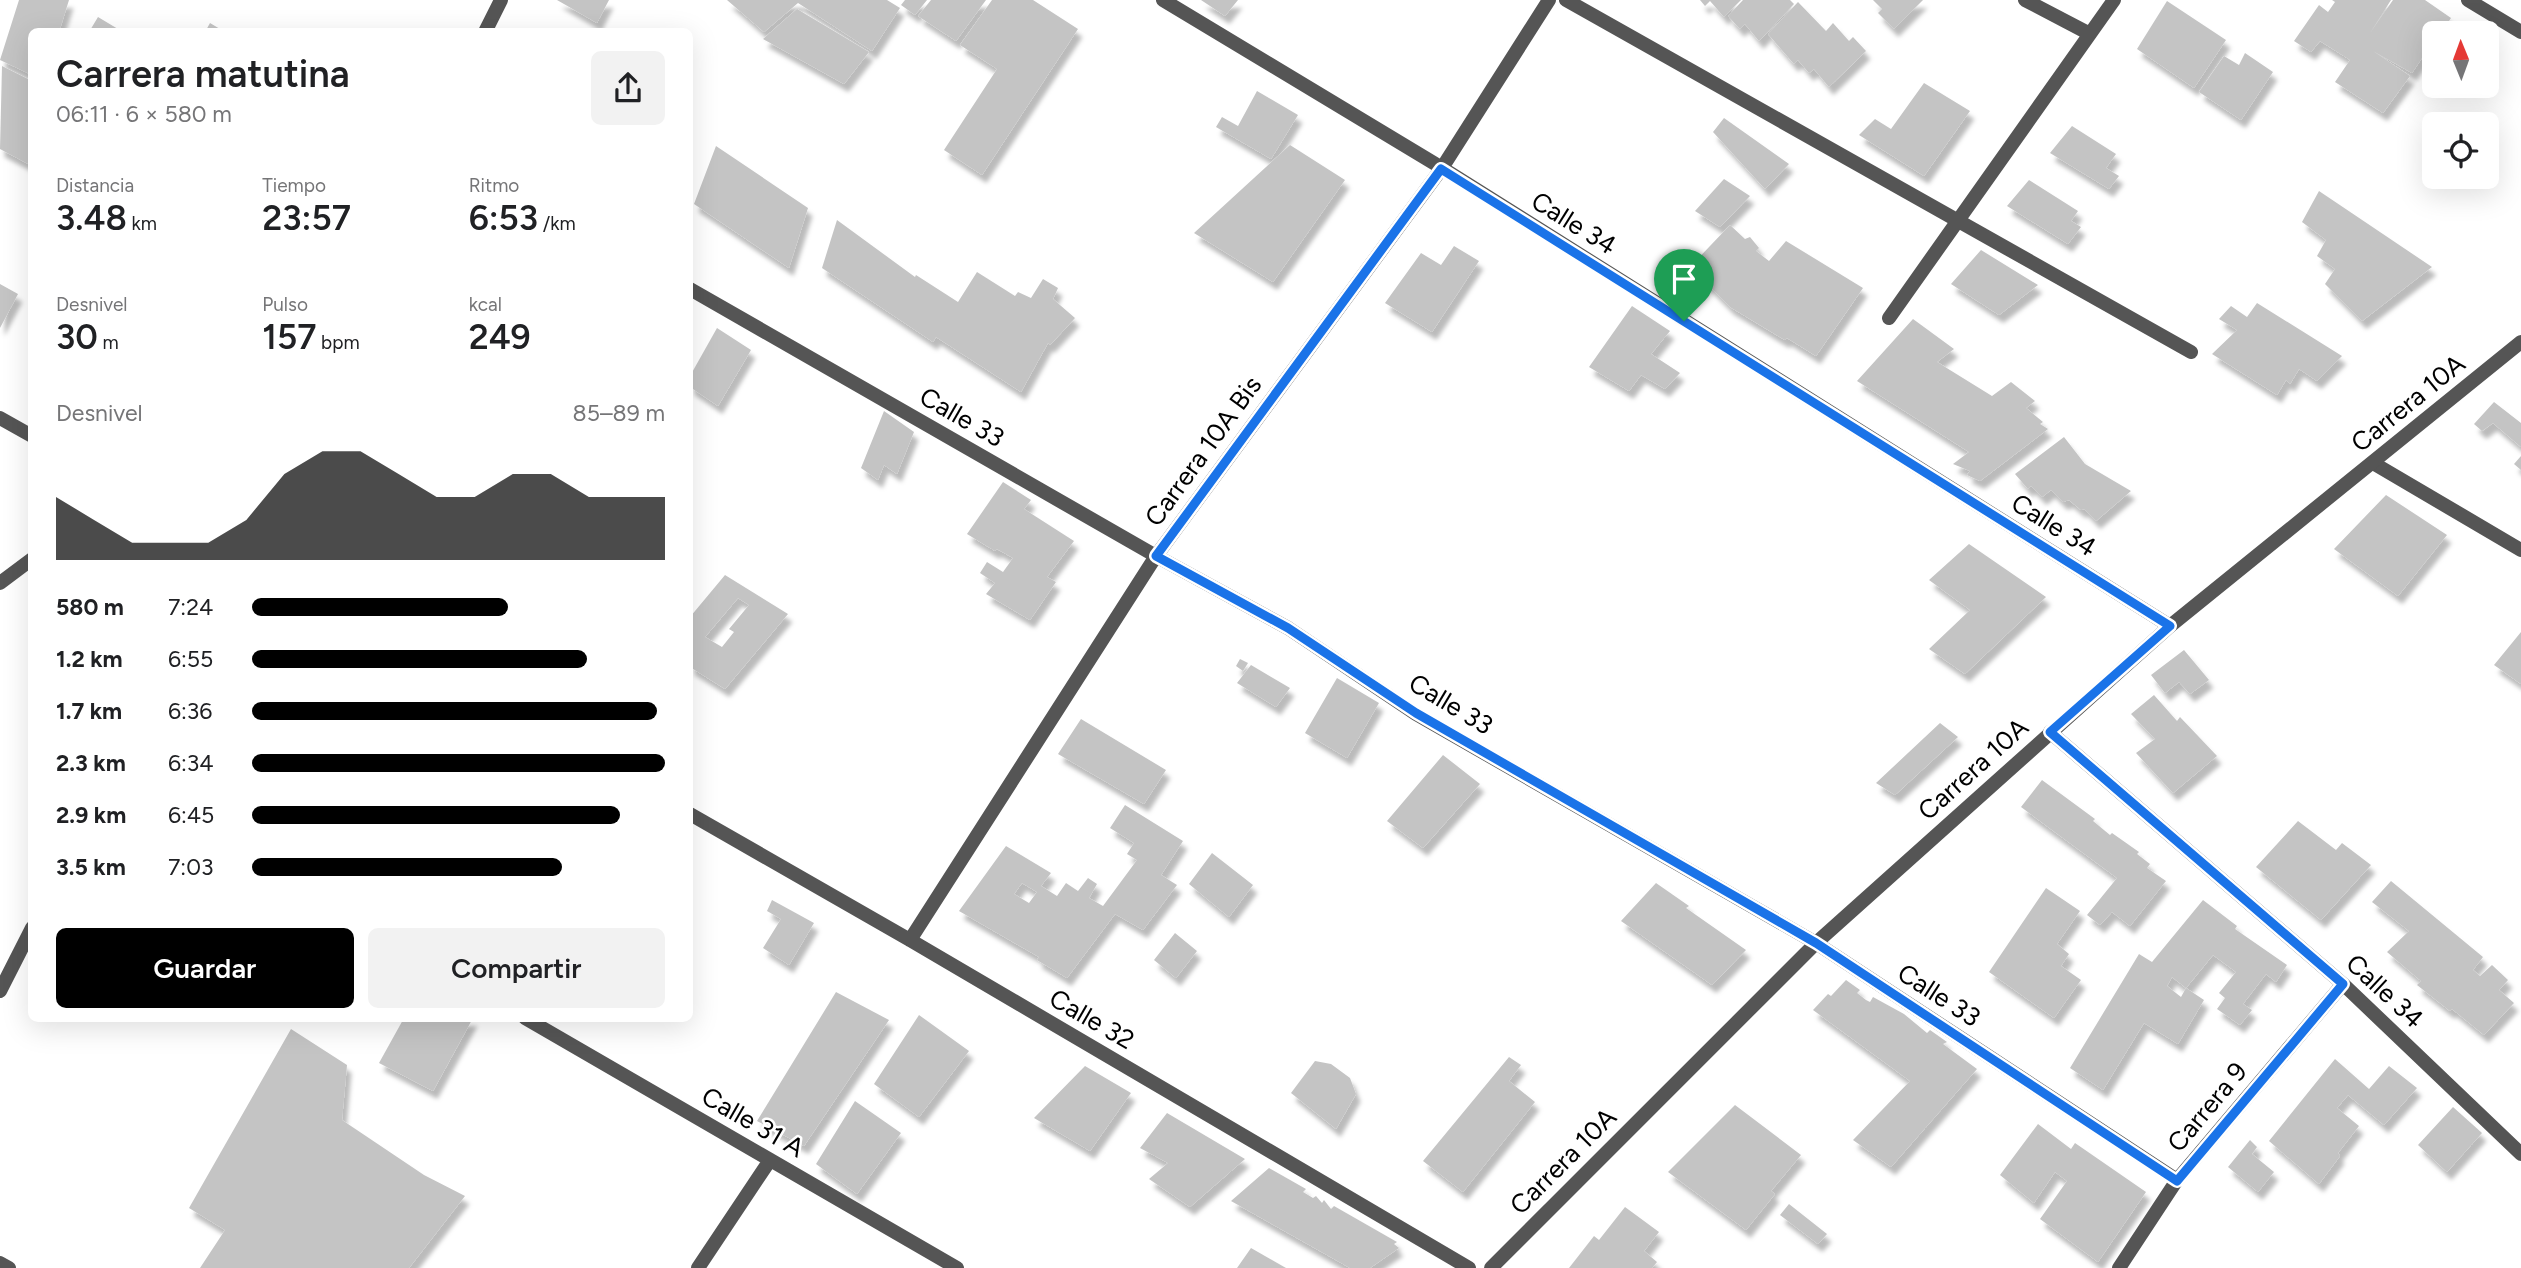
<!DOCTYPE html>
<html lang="es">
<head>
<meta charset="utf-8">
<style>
  :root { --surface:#fff; --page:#f2f2f2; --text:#202124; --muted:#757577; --accent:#000 }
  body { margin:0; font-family:Figtree,sans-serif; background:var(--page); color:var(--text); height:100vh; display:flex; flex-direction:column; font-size:26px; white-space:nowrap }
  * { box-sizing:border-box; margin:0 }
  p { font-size:23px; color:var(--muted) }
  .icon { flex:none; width:38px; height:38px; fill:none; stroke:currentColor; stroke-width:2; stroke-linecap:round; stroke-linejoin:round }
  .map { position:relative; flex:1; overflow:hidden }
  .drawer { position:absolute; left:28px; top:28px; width:665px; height:994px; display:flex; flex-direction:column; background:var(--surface); border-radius:10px; box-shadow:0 7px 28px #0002 }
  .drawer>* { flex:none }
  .needle { width:46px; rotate:359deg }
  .tools { position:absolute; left:2422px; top:21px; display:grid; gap:14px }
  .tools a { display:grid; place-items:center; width:77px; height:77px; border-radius:10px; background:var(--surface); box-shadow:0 7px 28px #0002; font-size:35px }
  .pin { position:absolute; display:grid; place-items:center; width:60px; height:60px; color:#fff; margin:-72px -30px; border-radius:50% 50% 50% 0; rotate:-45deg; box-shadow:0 0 7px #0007 }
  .pin .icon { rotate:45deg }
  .round { display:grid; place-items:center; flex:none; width:74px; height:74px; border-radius:10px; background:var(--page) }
  .head { display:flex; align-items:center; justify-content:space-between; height:119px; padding:0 28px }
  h1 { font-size:38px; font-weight:600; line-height:52px }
  .stats { display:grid; grid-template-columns:repeat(3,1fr); gap:10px; height:119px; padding:7px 28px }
  .stats div { display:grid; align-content:center }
  .stats b { font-size:35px; font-weight:600 }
  .stats small { font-size:19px; font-weight:400 }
  .stats p { font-size:19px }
  .chart { height:196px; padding:14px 28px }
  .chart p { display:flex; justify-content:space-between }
  .chart svg { width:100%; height:126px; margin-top:7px; fill:var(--accent); opacity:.7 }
  .action { display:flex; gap:14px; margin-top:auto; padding:14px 28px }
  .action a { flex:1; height:80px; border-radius:10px; background:var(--accent); color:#fff; font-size:28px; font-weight:600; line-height:80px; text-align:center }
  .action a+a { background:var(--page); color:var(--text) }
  ul { padding:0 28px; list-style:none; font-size:23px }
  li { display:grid; grid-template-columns:112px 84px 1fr; align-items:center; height:52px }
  li i { height:18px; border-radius:9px; background:var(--accent) }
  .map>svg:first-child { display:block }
  .building { fill:#c4c4c4; fill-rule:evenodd; filter:url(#shadow) }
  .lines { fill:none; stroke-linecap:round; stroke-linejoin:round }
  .service { stroke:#555; stroke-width:14 }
  .minor { stroke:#555; stroke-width:14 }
  .tertiary { stroke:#555; stroke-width:14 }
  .route-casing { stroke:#fff; stroke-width:14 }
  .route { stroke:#1a73e8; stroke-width:9 }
  .labels { text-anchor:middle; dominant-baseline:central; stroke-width:5; stroke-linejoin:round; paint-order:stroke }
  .street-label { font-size:26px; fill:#000; stroke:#fff }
</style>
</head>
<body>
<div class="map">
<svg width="2521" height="1268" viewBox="0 0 2521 1268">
  <defs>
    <filter id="shadow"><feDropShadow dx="4.5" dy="8" stdDeviation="2" flood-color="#0004"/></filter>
  </defs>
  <rect width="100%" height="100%" fill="#fff"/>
  <path class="building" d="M19,0H69L59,32H32V75L0,60Z
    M557,0H609L597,23Z
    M727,0H887L900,8L872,51L798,3L764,32Z
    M905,0H927L915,15L901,5Z
    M931,0H986L956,41L918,16Z
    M992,0H1033L1078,29L982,175L944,150L997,69L960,45Z
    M1201,0H1238L1225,16Z
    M1700,0H1741L1724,17L1710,1L1705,6Z
    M1743,0H1790L1794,4L1759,41L1745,24L1740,29L1728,16Z
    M1873,0H1923L1894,29L1878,13L1882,9Z
    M2332,0H2391L2370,33L2393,0H2425L2451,18L2445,27L2450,30L2457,21L2475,33H2434V65L2422,58L2412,73L2373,51L2410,76L2383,113L2335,82L2350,60L2320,41L2311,52L2294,41L2319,5L2328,12L2335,2Z
    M2167,1L2226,40L2194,88L2137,49Z
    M1798,2L1826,31L1833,23L1849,41L1853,37L1866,51L1829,87L1814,69L1809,73L1798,60L1794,64L1768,34Z
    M797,9L869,52L844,84L763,39Z
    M98,17L123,32H89Z
    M210,23L225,32H205Z
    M2245,53L2273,72L2241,120L2199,92L2224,56L2239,65Z
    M2,66L32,81V166L0,149Z
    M1924,83L1970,111L1924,176L1859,135L1875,119L1891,129Z
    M1257,91L1298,115L1271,159L1216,127L1222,117L1238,126Z
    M1724,118L1789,164L1765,189L1713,132Z
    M2072,126L2116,154L2106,168L2119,176L2109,189L2050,153Z
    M1290,145L1345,180L1273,282L1194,233Z
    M716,146L808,208L789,268L694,204Z
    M1724,179L1750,196L1720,227L1695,211Z
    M2029,180L2078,211L2071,221L2081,227L2068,244L2007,206Z
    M2319,191L2432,267L2362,321L2325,284L2335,269L2317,256L2326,240L2302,222Z
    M837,220L915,277L916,275L958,302L977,272L1015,296L1018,292L1031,298L1043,279L1058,288L1053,299L1075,318L1050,345L1048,343L1021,392L936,337L933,342L822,268Z
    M1730,225L1745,239L1750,237L1759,248L1756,251L1769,261L1786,241L1863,288L1816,356L1787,338L1785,340L1778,336L1730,307L1690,267Z
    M1454,246L1479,261L1432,332L1385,303L1421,253L1441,265Z
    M1981,250L2038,285L1999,315L1951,284Z
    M0,284L18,294L0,328Z
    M2257,303L2273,313L2342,356L2317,381L2299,369L2290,384L2286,380L2277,395L2212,354L2237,330L2219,319L2231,306L2247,317Z
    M1632,306L1670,331L1651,354L1680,373L1665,389L1641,375L1629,391L1589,367Z
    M1913,319L1954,349L1937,362L1992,396L2011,382L2035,401L2026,408L2043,422L2040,424L2048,429L1980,481L1967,475L1970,471L1953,464L1969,452L1857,381Z
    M717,328L751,350L718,406L690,387V376Z
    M2494,402L2521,423V447L2493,423L2482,431L2474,424Z
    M884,411L914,432L897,474L884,465L878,480L861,468Z
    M2064,437L2085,464L2131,491L2096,521L2084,509L2081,510L2069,500L2063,502L2051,490L2042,497L2031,486L2028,489L2015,474Z
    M2521,456V470L2514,464Z
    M1003,482L1031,500L1024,509L1074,541L1047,577L1056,582L1030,620L986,594L995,583L980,573L987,562L1003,572L1013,558L997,549L995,551L967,534Z
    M2386,495L2447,535L2398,596L2334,549Z
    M1969,544L2046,597L1965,674L1929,649L1970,610L1929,580Z
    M725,575L788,614L725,689L690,667V617ZM738,598L749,605L729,629L734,632L722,647L705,637Z
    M2521,632V684L2494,665Z
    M2184,650L2209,680L2190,694L2179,682L2165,693L2151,675Z
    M1240,659L1248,663L1243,671L1236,666Z
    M1251,665L1290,688L1276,707L1237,683Z
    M1337,678L1379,703L1347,758L1305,733Z
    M2154,695L2177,721L2180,717L2217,756L2173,793L2136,753L2155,739L2131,714Z
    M1081,719L1166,770L1144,804L1058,754Z
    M1940,723L1958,737L1895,795L1876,783Z
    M1443,755L1480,784L1423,848L1387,821Z
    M2042,780L2095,819L2093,821L2110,835L2112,833L2139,852L2137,854L2150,864L2147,868L2166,881L2130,926L2112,912L2100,925L2087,915L2117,878L2021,807Z
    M1125,805L1183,841L1161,875L1177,885L1143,930L1115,914L1067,978L1037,960L1039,957L959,911L1006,846L1051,873L1041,886L1057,896L1066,883L1078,891L1088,878L1097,884L1089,898L1103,906L1137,860L1127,854L1134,843L1110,828ZM1022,883L1037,892L1029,903L1014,894Z
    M2298,821L2336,850L2342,843L2371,865L2321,920L2256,867Z
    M1212,853L1253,885L1229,917L1189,884Z
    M2391,881L2483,957L2473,970L2480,976L2492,965L2508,980L2499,990L2514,1003L2484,1035L2452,1009L2450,1011L2417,985L2421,981L2387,952L2409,931L2372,902Z
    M1656,883L1689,906L1686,908L1746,950L1712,985L1621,921Z
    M2046,888L2080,911L2057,944L2069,954L2061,966L2081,980L2054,1018L1989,972Z
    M772,900L814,923L789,965L763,948L781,919L767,911Z
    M2203,900L2237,926L2235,929L2287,965L2276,982L2266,974L2243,1004L2252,1010L2240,1025L2217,1009L2225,998L2219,993L2236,972L2213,955L2186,988L2204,1000L2178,1044L2144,1023L2103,1090L2070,1068L2139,954L2152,962ZM2172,977L2186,988L2181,997L2167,986Z
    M1175,933L1197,951L1176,978L1154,960Z
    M1846,980L1860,990L1857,993L1866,1000L1870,1002L1873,997L1904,1014L1927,1033L1930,1030L1947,1042L1943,1044L1977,1069L1891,1167L1853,1140L1910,1081L1813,1010L1828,994L1831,996Z
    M836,992L889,1020L804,1146L757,1121Z
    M919,1015L969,1051L919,1117L874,1084Z
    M404,1018H473L433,1091L379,1063Z
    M291,1029L347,1065L342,1120L424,1175L465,1196L409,1268H200L225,1230L189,1208Z
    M1509,1057L1521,1065L1509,1081L1535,1102L1463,1192L1423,1161Z
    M2335,1059L2369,1089L2389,1066L2417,1088L2384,1125L2348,1095L2337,1108L2359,1126L2338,1153L2340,1156L2319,1184L2269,1141Z
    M1315,1061L1331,1064L1350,1078L1356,1094L1336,1129L1291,1093Z
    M1085,1066L1131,1093L1090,1151L1034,1118Z
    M855,1101L901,1133L857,1194L816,1164Z
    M1735,1105L1801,1155L1771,1191L1775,1194L1746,1230L1668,1172Z
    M2453,1107L2482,1133L2447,1172L2418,1145Z
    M1167,1113L1245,1159L1190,1207L1149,1179L1168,1163L1140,1148Z
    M2038,1124L2071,1149L2075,1143L2146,1192L2098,1262L2040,1219L2067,1181L2055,1172L2034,1203L2000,1175Z
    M2250,1140L2257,1147L2252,1154L2274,1172L2258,1192L2228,1167Z
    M1269,1168L1306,1189L1303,1192L1313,1198L1316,1196L1322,1203L1324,1200L1331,1209L1334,1206L1397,1242L1394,1244L1399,1248L1370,1268H1350L1231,1201Z
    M1789,1204L1827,1234L1818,1244L1780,1215Z
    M1625,1207L1659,1232L1644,1251L1657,1262L1652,1268H1569L1594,1236L1599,1240Z
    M1251,1248L1286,1268H1237Z"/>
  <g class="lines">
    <path class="service" d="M0,583L32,559"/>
    <path class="minor" d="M1163,0L1442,168L2170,626
      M1566,0L2191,352
      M2025,0L2090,34
      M2468,0L2521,32
      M485,32L501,0
      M690,289L1156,556L1288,628L1416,714L1816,943L2177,1180
      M1889,318L2114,0
      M0,418L32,436
      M2373,463L2521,550
      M2050,732L2343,984L2521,1154
      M690,814L910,940L1469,1268
      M910,940L1156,556L1442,168L1549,0
      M0,991L32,928
      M525,1018L957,1268
      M0,1263L9,1268
      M698,1268L770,1160
      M2119,1268L2177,1180L2343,984"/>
    <path class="tertiary" d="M1491,1268L1816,943L2170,626L2521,342"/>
  </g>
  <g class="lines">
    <defs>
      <path id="route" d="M1441,169L2170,626L2050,732L2343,984L2177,1181L1816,943L1416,713L1288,628L1156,556Z"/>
    </defs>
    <use href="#route" class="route-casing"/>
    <use href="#route" class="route"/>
  </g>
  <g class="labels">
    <g class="street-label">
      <text transform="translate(1574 223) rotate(32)">Calle 34</text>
      <text transform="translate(2408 403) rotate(-39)">Carrera 10A</text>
      <text transform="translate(962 417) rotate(30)">Calle 33</text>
      <text transform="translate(1203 451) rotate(-54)">Carrera 10A Bis</text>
      <text transform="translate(2054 525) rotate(32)">Calle 34</text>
      <text transform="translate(1451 704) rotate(31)">Calle 33</text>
      <text transform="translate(1973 769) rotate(-42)">Carrera 10A</text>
      <text transform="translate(2385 991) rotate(43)">Calle 34</text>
      <text transform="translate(1939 995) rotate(33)">Calle 33</text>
      <text transform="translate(1092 1019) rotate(30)">Calle 32</text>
      <text transform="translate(2207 1107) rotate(-50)">Carrera 9</text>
      <text transform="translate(753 1122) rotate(30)">Calle 31 A</text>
      <text transform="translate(1563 1161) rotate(-45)">Carrera 10A</text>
    </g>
  </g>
</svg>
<div class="tools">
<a><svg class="needle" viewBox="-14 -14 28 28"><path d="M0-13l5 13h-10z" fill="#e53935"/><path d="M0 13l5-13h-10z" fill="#757577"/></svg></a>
<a><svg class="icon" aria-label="locate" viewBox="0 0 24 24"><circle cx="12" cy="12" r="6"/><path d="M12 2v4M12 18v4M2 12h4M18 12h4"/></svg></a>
</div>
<div class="pin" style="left:1684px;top:321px;background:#1e9e55"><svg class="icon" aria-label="arrive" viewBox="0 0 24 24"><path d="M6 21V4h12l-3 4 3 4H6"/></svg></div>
<section class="drawer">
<div class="head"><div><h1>Carrera matutina</h1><p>06:11 · 6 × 580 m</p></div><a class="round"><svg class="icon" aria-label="share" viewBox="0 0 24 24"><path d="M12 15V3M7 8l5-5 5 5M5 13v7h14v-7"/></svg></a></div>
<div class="stats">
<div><p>Distancia</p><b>3.48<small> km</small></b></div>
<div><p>Tiempo</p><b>23:57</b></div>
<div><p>Ritmo</p><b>6:53<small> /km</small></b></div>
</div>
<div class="stats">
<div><p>Desnivel</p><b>30<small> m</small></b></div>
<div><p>Pulso</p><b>157<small> bpm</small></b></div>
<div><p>kcal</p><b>249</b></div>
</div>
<div class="chart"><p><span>Desnivel</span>85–89 m</p>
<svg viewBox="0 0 160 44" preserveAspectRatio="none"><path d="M0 44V22L10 30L20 38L30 38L40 38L50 30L60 14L70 6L80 6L90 14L100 22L110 22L120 14L130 14L140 22L150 22L160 22V44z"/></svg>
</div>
<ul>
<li><b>580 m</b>7:24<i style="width:62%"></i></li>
<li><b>1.2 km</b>6:55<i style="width:81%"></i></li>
<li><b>1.7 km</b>6:36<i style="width:98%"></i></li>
<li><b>2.3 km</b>6:34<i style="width:100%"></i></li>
<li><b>2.9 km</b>6:45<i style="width:89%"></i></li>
<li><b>3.5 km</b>7:03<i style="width:75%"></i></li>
</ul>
<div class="action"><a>Guardar</a><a>Compartir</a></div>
</section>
</div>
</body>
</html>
